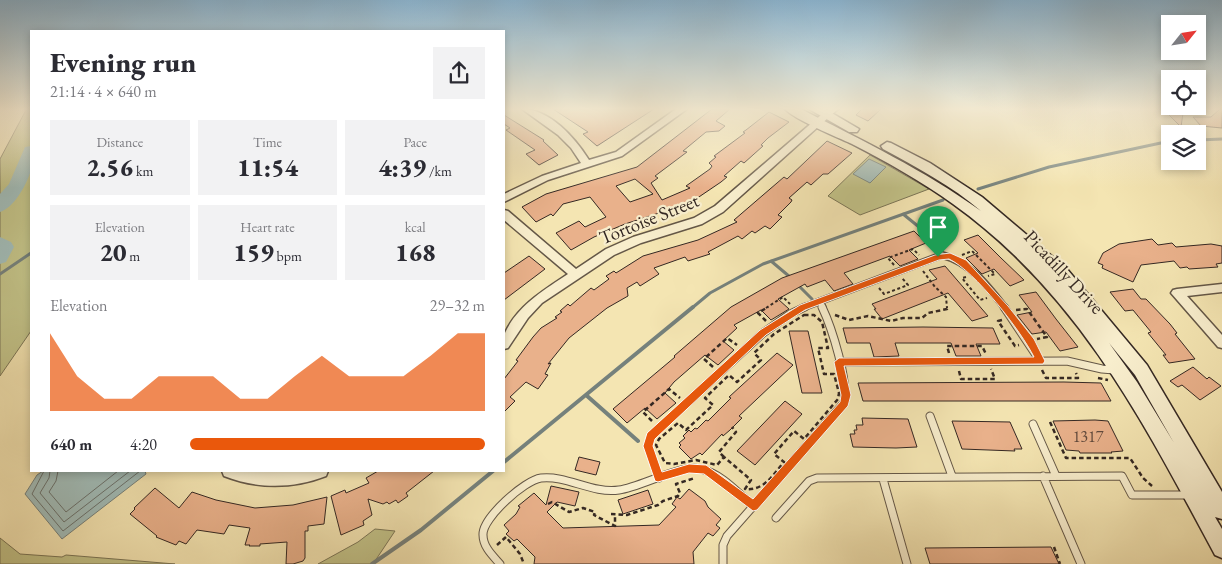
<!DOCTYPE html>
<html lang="en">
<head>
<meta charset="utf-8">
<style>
  :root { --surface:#fff; --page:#f2f2f3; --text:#2b2b33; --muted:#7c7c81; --accent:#ea580c }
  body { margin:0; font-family:"EB Garamond",serif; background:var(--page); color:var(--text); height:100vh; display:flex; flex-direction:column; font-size:19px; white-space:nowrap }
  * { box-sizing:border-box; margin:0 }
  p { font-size:16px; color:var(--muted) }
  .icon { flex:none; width:28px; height:28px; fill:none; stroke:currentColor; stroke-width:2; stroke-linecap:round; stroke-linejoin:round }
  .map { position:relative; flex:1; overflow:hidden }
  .sheet { position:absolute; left:30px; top:30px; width:475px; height:442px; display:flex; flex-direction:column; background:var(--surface); border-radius:0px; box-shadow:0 2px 8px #0003 }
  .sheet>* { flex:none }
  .needle { width:32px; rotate:60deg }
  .controls { position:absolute; left:1161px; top:15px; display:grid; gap:10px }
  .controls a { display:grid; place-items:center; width:45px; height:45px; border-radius:0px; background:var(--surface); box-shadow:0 2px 8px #0003; font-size:25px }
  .pin { position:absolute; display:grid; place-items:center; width:42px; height:42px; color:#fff; margin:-51px -21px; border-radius:50% 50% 50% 0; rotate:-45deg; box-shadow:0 0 5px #0007 }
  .pin .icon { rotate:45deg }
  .round { display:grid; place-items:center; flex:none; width:52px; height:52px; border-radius:0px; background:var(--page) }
  .overview { display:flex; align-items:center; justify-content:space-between; height:85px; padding:0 20px }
  h1 { font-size:28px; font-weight:800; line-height:38px }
  .figures { display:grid; grid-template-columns:repeat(3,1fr); gap:8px; height:85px; padding:5px 20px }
  .figures div { display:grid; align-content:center; border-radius:0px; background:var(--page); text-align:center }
  .figures b { font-size:25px; font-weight:800 }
  .figures small { font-size:14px; font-weight:400 }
  .figures p { font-size:14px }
  .chart { height:140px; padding:10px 20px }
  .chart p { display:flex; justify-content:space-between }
  .chart svg { width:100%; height:90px; margin-top:5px; fill:var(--accent); opacity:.7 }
  ul { padding:0 20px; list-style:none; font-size:16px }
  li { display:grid; grid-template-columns:80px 60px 1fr; align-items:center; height:38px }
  li i { height:12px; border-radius:6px; background:var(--accent) }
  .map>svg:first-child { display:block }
  .green { fill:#c2c288; stroke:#7b7556 }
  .water { fill:#a1bcb8; stroke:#75817c }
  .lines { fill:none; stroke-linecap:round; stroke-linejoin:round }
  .shore { stroke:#6a726e; stroke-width:1 }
  .stream-far1 { stroke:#75817c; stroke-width:3 }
  .stream { stroke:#75817c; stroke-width:4 }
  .river { fill:#a1bcb8; fill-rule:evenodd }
  .building { fill:#e9b18b; stroke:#342823; fill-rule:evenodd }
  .lane-far1-casing { stroke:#645747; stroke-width:8 }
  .lane-casing { stroke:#645747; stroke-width:9 }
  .street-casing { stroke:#645747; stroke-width:3 }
  .secondary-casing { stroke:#342823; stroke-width:3 }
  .path-far1 { stroke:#342823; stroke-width:2; stroke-dasharray:3 2.5; stroke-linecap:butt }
  .path { stroke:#342823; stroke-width:2.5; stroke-dasharray:4.5 3; stroke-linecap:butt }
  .lane-far1 { stroke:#f8eecd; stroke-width:5 }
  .lane { stroke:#f8eecd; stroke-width:7 }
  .street { fill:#f8eecd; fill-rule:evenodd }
  .secondary { fill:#f8eecd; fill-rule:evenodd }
  .route { fill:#ea580c; stroke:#fff; fill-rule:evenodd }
  .labels { text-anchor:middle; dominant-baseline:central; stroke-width:4.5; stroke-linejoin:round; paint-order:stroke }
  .number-label { font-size:16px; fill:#614a3d }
  .street-label { font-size:19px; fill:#342823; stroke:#f8eecd }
</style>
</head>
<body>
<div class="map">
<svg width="1222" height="564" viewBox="0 0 1222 564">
  <rect width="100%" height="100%" fill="#f4e5b2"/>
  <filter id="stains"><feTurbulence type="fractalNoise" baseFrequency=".004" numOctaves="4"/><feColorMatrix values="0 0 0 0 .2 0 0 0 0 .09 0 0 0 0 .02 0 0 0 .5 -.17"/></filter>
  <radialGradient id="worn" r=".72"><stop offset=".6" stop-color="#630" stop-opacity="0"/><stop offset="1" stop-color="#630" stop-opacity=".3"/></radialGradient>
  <path class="green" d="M31,109V331L0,376V159L26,110Z
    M870,155L929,189L860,215L828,196Z
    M375,529L395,531L373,564H318L358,542Z
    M0,538L20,554L62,557L66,555L175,564H0Z"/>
  <path class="water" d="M869,159L886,167L870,183L853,174Z
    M43,471H145L146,474L62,539L25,494L37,475Z"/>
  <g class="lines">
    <path class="shore" d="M44,471L32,494L63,531L140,471
      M50,471L49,478L40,493L64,522L130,471
      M58,471L56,481L49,492L66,512L118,471"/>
    <path class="stream-far1" d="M1198,140L1222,139
      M978,189L1049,167L1170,141
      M903,214L919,227L942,251
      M771,261L790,277
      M0,274L31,253
      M798,285L812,299
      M692,308L710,293L763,264L943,200"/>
    <path class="stream" d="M586,395L638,441
      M504,462L693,307
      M372,564L421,530L493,471"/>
    <path class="river" d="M31,146C31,153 33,163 31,170C27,184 14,208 0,212V194L9,184L25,147Z
      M0,237L11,242L14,247L6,262L0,264Z"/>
  </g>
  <path class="building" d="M553,109H654L597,146L583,134L588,132Z
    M712,109H730L716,121L725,126L719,131L706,132L683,151L687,152L655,176L658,178L651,183L662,200L690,188L686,186L710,169L712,166L709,163L716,157L714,156L745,133L743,132L746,130L769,112L789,122L768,138L761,145L763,146L744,163L741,161L724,176L727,177L721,182L690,203L625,224L594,237L571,250L556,233L579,221L585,227L606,217L590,197L563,204L553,216L551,214L536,222L522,207L546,194L637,167ZM635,179L653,194L630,202L616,186Z
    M862,109H881L868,121L856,115Z
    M1163,109H1172L1183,113L1181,127Z
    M1220,109H1222V128L1201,126L1193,117H1211Z
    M504,115L544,140L543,141L558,155L539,165L526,154L535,150L506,130L510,128L504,124Z
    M827,141L852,153L828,174H823L811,185L807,182L789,198L792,200L791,202L778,215L782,217L770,229L765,226L755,233L752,231L742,239L738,236L708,252L710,254L688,261L685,257L654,268L659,274L640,286L637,282L627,288L628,296L607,308L569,338L548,364L551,363L545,374L548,375L538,389L526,382L510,397L515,401L504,412V379L518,361L516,360L533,337L541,328L557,318L555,317L562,312L560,311L568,304L570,306L591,288L594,290L609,279L606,276L614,271L616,273L643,256L698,240L737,222L734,220L784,177L787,179Z
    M914,231L926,243L909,250L918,259L900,266L890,256L844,273L853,284L834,291L825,280L807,287L805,284L778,299L789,309L771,320L761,310L734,325L737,328L723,341L734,350L718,365L705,355L674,382L665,393L676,403L657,419L645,408L627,423L613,409L675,357L674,356L731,307L782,278Z
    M978,235L1001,258L1024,280L1010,286L994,269L982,274L966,258L978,253L964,240Z
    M1152,239L1158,245L1172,243L1176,247L1211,244L1222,246V263L1216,264L1218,267L1189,269L1187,267L1180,268L1174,261L1141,265L1133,282L1102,268L1103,265L1098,263L1103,253L1119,244Z
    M529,256L545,269L504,300V273Z
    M945,266L988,316L972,321L948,293L882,319L874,309H876L872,304L937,279L929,270Z
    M1133,289L1141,299H1146L1170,324L1177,333L1175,334L1195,359L1169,363L1163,355H1166L1148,333L1151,332L1133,310L1125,311L1110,292Z
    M1036,292L1056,319L1078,347L1060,351L1046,332L1032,334L1017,315L1032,312L1019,295Z
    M923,327L993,328L1000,344H976L981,356H956L951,343H895L899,356L874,357L870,343H847L843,328Z
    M789,331H808L822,393H802Z
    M777,353L793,365L739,416L742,418L730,430L723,436L722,434L702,455L700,453L691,459L679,447L681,445L679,443L685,438L683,436L689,430L691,432L695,428L697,429L706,420L708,421L731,398L729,397Z
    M1193,367L1207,379L1209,377L1221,386L1200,400L1182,385L1178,387L1170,381Z
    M1064,382L1101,383L1111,401H863L858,383Z
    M785,401L802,414L755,465L737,451Z
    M862,418L908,419L917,447L896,448L853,447L850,434H855L854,430H857L856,425H863Z
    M1095,420L1108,421L1123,451L1111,452L1112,453H1080L1079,451L1066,450L1053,421Z
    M952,421L1010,422L1022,449H1014L1015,451L962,449Z
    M579,457L600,462L596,475L575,470Z
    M378,471H434L406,493L408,496L398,503L396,500L389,504L387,502L383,504L368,499L372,515L363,521L364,525L341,535L331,496L345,490L346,493L369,483L366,478Z
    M551,486L579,492L575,506L557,502L547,512L563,528L659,525L676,507L672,504L677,497L680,499L689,489L705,501L708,507L721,519L716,525L720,528L713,536L708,533L693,552L694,564H534L535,557L517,539L514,541L506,534L509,531L504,525L516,514L520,507L518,506L534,493L546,505Z
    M155,488L179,508L192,492L216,500L255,508L293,505L327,497L324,524L308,526V531H305V558L303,561L293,564H286L287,542L260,544V546H249L250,545H245L250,528L229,525L224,534L197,530L186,544L179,541L176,545L156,537L157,536L130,514L135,509L134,508Z
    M648,490L653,504L623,514L618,500Z
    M1051,547L1059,564H930L925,548Z"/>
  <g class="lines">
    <defs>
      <path id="lane-far1" d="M820,301L823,308
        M802,308L942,255C970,262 988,286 1005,308"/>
      <path id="lane" d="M1004,307L1040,361
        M839,362L1067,361L1102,369L1114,370
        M930,416L952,476
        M1033,424L1056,476
        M1043,476L1081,564
        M659,478L648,446L651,436L763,333L790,314L805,307
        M883,479L907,564
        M776,518L809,481L817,478L1122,476L1132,495H1190
        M500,564C493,556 483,547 483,535C482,518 525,480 541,478C567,475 592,494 619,490C641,487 681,464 700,469C721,473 738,493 753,506
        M723,564V545L727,536L844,403C849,382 832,328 822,307"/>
      <path id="street" d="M522,109C550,109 575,138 589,160L616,152L676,109H687L622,156L548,180L504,202V194L542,176L581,163L571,148L558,135Z
        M828,109H838L723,212L702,224L641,243L614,255L542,303L528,318L508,348L504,349C504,344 503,338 505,333C517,306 544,290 568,274L504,220V210L508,211L576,269L606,249L633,237L694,218L715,206Z
        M1222,284V292L1187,296L1222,335V348L1218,347L1171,293L1173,290L1177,289Z
        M222,471H328L326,476C293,489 257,489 224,476Z"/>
      <path id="secondary" d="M785,109H801C863,141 924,170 981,211C952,186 916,167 883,149L881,146L887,142L891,143L930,163L982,197L1067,269L1147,365L1222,492V519L1215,517L1222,529V558L1215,555C1144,423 1079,294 953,204C921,181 887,162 852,144C837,137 795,120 785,109ZM1109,343L1135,375L1174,443L1137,382Z
        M809,109H825L859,129L857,132H849Z"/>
    </defs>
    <use href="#lane-far1" class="lane-far1-casing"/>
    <use href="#lane" class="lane-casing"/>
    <use href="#street" class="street-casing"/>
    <use href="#secondary" class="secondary-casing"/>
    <path class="path-far1" d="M962,255L972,251L995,274L988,276
      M894,265L888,258L913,249L919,255
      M923,271L935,287L946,297L947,308
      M966,277L962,278L980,300L987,298
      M879,288L884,294L908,285L902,278
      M766,308L783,297L790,304"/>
    <path class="path" d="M1016,310L1027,309L1047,337L1037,339
      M804,315H814L822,322L828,348H818L824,374H834L839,393L838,399L804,439L794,431L774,454L784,462C773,475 764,491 745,489L751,480L724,457L717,465L696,460L674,464L665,463L656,445L659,439L678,423L686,430L713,405L705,398L729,375L737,382L761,360L754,353L774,334Z
      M835,315L849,320L868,316L891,321L903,318H922L928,313L947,309L948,307
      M1002,320L998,321L1015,346L1019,345
      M766,321L758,313L768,307
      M949,353L947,346H982L986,354
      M713,367L704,359L727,338L737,345
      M1042,370L1046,378H1078L1076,373
      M959,371L961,379H995L991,369
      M1098,378L1108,380
      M652,421L643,412L669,389L680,398
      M1050,422L1066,458H1130L1143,478L1152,486
      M724,457L719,452L736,432L732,427
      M548,504L552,502L569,512L583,508L595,512L594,515L615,526V515
      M611,514L627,515L658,505L663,501L678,496L680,493L676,484L695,478
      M497,545L506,537L520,554L524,564
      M1054,547L1060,564"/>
    <use href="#lane-far1" class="lane-far1"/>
    <use href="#lane" class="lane"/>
    <use href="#street" class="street"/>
    <use href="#secondary" class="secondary"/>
  </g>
  <linearGradient id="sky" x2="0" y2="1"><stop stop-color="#8bb7d5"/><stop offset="0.58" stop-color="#faf3dc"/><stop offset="1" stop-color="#faf3dc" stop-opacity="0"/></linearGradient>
  <rect width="1222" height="188" fill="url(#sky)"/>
  <path class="route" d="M950,253L966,260L1008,306L1034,339L1045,361L1043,364L844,366L851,395L848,406L757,510L753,511L704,474L689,473L658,482L655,481L643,446L647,433L760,330L800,305L935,255ZM949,259C975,271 1021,331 1034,357L839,358L834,362L841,395L840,402L753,499L706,465L689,464L662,472L653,446L655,439L766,335L805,310L939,260Z"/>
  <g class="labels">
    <g class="number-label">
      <text x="1088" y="436">1317</text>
    </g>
    <g class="street-label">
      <text transform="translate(649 219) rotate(-22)">Tortoise Street</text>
      <text transform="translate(1064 272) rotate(47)">Picadilly Drive</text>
    </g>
  </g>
  <rect width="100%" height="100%" filter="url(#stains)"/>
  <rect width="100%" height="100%" fill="url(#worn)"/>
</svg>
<div class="controls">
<a><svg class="needle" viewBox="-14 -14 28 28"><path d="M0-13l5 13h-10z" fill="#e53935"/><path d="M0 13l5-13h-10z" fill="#7c7c81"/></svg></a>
<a><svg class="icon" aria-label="locate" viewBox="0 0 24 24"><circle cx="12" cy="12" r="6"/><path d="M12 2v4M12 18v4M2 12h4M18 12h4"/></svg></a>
<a><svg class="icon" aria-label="layers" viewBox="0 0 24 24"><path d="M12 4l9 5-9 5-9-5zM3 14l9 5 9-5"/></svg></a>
</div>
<div class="pin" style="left:938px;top:257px;background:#1e9e55"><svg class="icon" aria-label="arrive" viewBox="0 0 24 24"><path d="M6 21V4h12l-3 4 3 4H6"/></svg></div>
<section class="sheet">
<div class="overview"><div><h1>Evening run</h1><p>21:14 · 4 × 640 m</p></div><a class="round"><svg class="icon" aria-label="share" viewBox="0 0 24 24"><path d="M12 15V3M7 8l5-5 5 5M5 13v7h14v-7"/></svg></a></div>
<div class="figures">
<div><p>Distance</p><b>2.56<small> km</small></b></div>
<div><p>Time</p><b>11:54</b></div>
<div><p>Pace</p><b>4:39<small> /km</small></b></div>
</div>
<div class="figures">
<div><p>Elevation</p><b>20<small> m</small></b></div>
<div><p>Heart rate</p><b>159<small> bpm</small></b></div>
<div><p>kcal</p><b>168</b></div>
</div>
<div class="chart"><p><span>Elevation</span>29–32 m</p>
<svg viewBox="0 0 160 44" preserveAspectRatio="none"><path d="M0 44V6L10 27L20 38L30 38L40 27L50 27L60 27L70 38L80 38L90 27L100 17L110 27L120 27L130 27L140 17L150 6L160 6V44z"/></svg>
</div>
<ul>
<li><b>640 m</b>4:20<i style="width:100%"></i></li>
</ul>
</section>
</div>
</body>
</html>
